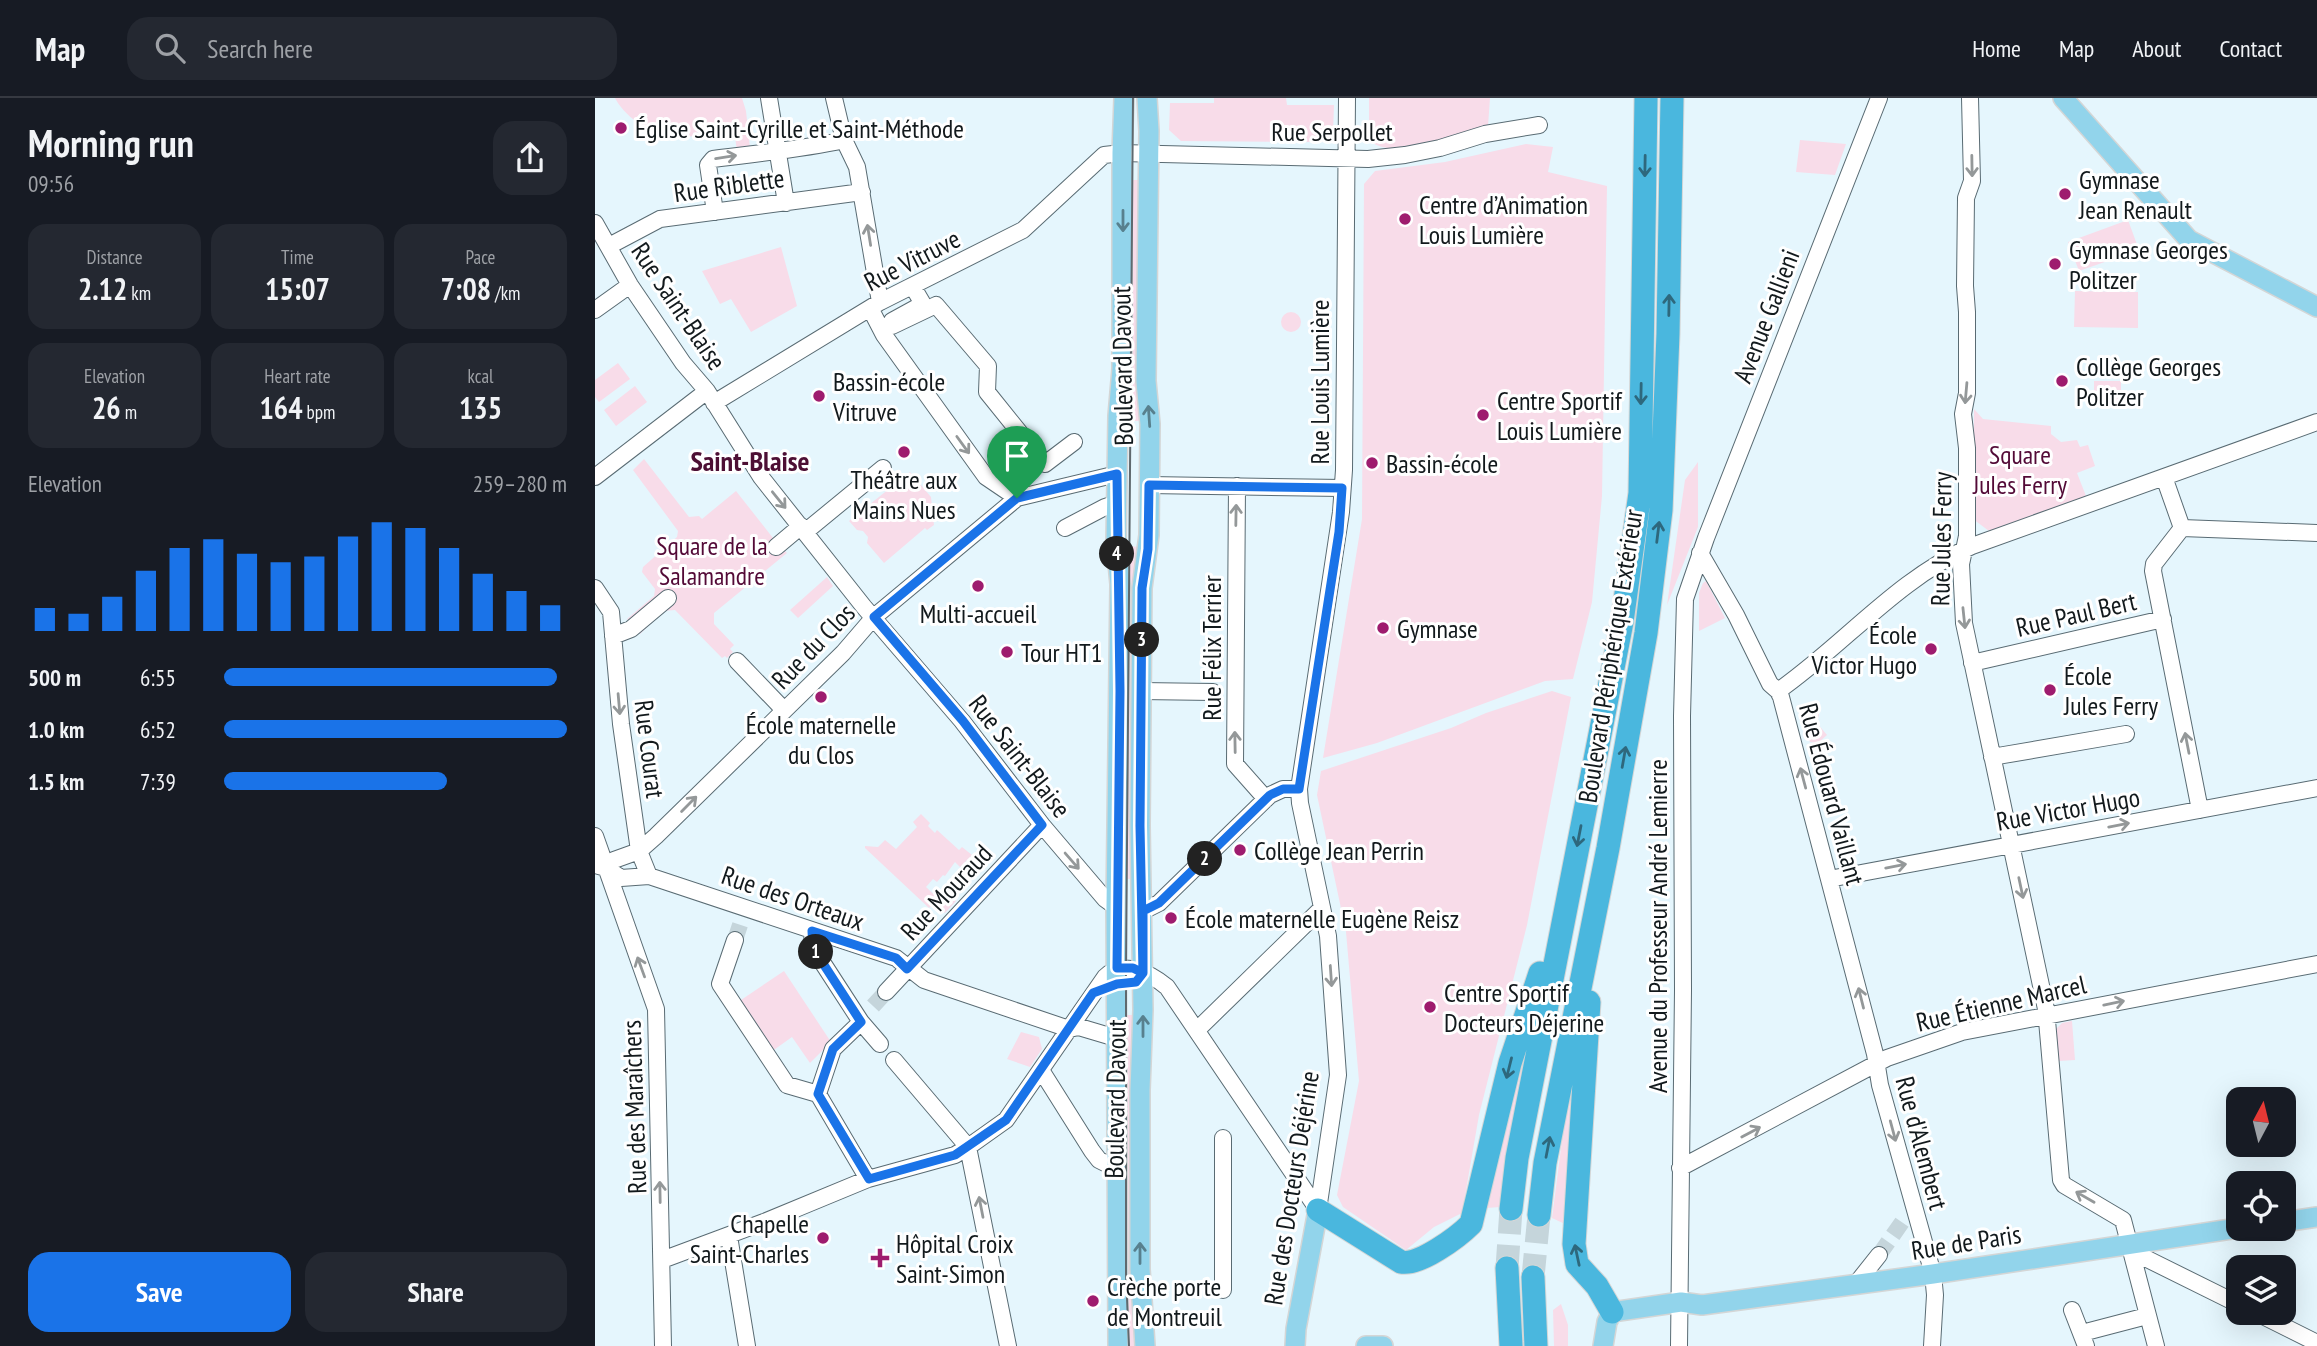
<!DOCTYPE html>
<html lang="en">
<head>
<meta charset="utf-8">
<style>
  :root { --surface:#171b24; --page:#242831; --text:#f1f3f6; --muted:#9ea1a6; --line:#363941; --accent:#1a73e8 }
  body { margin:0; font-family:"PT Sans Narrow",sans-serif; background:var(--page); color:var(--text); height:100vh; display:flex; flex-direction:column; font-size:26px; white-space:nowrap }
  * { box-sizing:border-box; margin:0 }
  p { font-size:23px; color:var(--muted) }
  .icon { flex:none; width:38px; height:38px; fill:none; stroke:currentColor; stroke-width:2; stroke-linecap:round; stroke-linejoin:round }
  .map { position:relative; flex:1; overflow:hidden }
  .sheet { display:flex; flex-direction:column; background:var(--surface); width:595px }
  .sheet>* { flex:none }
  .needle { width:46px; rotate:7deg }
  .buttons { position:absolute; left:1631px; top:989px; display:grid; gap:14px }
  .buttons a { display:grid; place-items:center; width:70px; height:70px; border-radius:14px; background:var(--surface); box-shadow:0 7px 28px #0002; font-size:35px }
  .pin { position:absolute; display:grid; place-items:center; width:60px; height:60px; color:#fff; margin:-72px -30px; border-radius:50% 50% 50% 0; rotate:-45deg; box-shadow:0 0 7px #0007 }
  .pin .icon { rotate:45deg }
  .km { position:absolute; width:35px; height:35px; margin:-18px; border-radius:50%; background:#222; color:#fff; font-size:19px; line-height:35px; text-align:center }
  .round { display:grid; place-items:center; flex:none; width:74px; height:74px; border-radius:21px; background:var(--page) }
  .head { display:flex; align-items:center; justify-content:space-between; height:119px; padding:0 28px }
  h1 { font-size:38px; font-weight:800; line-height:52px }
  .figures { display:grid; grid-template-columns:repeat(3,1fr); gap:10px; height:119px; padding:7px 28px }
  .figures div { display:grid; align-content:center; border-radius:18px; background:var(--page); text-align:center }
  .figures b { font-size:30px; font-weight:800 }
  .figures small { font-size:19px; font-weight:400 }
  .figures p { font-size:19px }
  .chart { height:196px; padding:14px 28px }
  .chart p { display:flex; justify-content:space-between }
  .chart svg { width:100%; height:126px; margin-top:7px; stroke:var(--accent); stroke-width:6 }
  .button { display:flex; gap:14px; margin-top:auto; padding:14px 28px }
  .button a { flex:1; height:80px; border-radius:21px; background:var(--accent); color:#fff; font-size:28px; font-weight:800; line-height:80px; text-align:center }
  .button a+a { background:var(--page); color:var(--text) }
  ul { padding:0 28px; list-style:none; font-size:23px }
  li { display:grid; grid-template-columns:112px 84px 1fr; align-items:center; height:52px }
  li i { height:18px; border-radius:9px; background:var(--accent) }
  header { display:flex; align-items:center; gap:42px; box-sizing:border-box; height:98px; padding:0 35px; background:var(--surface); border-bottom:2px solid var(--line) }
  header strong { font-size:33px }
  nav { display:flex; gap:38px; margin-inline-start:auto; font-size:24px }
  .search { width:490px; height:63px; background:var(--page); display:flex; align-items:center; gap:18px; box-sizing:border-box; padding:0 24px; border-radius:21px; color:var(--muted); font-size:26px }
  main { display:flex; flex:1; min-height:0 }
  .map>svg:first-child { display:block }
  .green { fill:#f8dce9 }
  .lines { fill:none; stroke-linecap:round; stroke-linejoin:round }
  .minor-tunnel { stroke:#c5d5db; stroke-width:16; stroke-dasharray:16 8; stroke-linecap:butt }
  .highway-tunnel { stroke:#c5d5db; stroke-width:23; stroke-dasharray:23 11; stroke-linecap:butt }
  .minor-casing { stroke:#596b73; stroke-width:18 }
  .major-casing { stroke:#d4d6d6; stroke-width:22 }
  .highway-casing { stroke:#d4d6d6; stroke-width:25 }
  .minor { stroke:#fff; stroke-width:16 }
  .major { stroke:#92d4eb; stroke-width:19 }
  .highway { stroke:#4ab7de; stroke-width:23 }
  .tram { stroke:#5f696e; stroke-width:2 }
  .oneway { stroke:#949899 }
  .oneway2 { stroke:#2e687d }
  .oneway3 { stroke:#58808e }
  .route-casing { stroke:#fff; stroke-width:14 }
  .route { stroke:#1a73e8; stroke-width:9 }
  .poi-dot { fill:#9e1c6e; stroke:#fff; stroke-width:2.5 }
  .labels { text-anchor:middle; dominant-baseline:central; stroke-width:6; stroke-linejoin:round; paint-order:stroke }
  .poi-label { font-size:26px; fill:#12191c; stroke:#fff; text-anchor:start }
  .street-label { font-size:26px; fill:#12191c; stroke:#fff }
  .park-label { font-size:26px; fill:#530a37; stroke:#fff }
  .neighbourhood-label { font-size:28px; font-weight:bold; fill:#4d0f34; stroke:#fff }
</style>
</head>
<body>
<header>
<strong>Map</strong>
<div class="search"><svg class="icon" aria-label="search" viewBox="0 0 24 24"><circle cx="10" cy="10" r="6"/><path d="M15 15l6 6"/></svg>Search here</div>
<nav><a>Home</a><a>Map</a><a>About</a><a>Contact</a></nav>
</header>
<main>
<section class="sheet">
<div class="head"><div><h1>Morning run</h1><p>09:56</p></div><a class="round"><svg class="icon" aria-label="share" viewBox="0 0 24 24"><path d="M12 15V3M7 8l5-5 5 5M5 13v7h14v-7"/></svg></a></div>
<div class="figures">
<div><p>Distance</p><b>2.12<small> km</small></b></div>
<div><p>Time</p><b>15:07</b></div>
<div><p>Pace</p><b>7:08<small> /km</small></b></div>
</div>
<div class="figures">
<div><p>Elevation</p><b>26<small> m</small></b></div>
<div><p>Heart rate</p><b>164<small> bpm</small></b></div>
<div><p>kcal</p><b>135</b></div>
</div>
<div class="chart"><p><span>Elevation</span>259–280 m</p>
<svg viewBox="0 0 160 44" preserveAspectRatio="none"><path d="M5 44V36M15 44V38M25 44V32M35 44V23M45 44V15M55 44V12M65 44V17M75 44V20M85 44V18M95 44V11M105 44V6M115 44V8M125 44V15M135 44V24M145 44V30M155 44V35"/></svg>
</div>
<ul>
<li><b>500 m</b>6:55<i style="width:97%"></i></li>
<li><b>1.0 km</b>6:52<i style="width:100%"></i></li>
<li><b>1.5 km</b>7:39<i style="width:65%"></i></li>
</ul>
<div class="button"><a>Save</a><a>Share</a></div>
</section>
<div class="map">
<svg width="1722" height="1248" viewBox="0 0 1722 1248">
  <rect width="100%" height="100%" fill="#e5f6fd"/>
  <path class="green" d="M20,0H147L151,13L155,50L142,53L140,39L135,36L106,39L105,34L98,35V38C91,39 82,41 75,40C53,36 28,16 20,0Z
    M619,0H691L692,7H739L738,34L727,44L586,43L574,32L575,5H619Z
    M774,0H895L893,28C860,39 806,64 774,43Z
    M1205,42L1251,46L1240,77L1201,74Z
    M931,46L958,49L953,74L1012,88L1007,398L997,504L978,581L950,583L782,645L728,660L767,421L769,86L780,73L850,64Z
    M535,82H545L549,323H527Z
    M1533,122L1544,152L1484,173L1473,144Z
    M186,149L202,208L156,234L136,201L125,206L107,173Z
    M1480,193L1543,194V230L1479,229Z
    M686 224a10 10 0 1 1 20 0a10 10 0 1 1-20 0Z
    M23,265L35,281L4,304L0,299V282Z
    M1499,283H1526V306H1499Z
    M40,288L52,304L21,328L9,312Z
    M1379,311L1388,321L1456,328V336L1466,344L1482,342L1485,349L1493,347L1500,368L1482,375L1491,398L1394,433L1378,421Z
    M49,361L94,419L104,418L107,421L141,393L178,440L188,432L198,445L189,452L192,455L119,515V526L139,547L135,551L138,554L132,560L130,558L127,560L80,512L69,513L45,536L32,521L59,498L60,491L47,474L48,469L82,439L83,433L38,372Z
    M1103,364V429L1072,507L1090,382Z
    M315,374L336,399L339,427L332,432L330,430L289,465L272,445L273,439L268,433L262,432L254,423Z
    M526,448L549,449L540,781H530Z
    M232,479L238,488L203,520L195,512Z
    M1111,483L1130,520L1104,533V495L1108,485Z
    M957,593L976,599L932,827L884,1017L867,1115L839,1129L811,1152L748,1109L742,1097L764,983L751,834L722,697L726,673L856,630L891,615Z
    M1212,609L1224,616L1222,625L1232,637L1223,645L1215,644C1210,636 1205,620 1207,611Z
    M326,716L335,725L333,728L340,735L342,732L364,752L367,749L377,757L365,769L360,764L350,778L348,777L342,784L338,781L331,789L348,805L352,801L349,798L352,795L361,803L350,815L338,806L334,810L270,750V748L283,749L290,742L301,751L322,729L318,724Z
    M189,873L236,944L215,965L197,939L176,954L143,904Z
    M529,917H540L543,1248H532Z
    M1477,923L1480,962L1464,963L1461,931L1467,925Z
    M426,934L444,939L447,951L435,969L412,961Z
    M933,943L911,1054L906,1109L891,1110L911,1017Z
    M978,974L972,1127L957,1120L969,1027Z
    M966,1206L973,1227V1248H959L958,1212Z"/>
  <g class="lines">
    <path class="minor-tunnel" d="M140,842L146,824
      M278,908L291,894
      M1284,1157L1310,1120"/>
    <path class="highway-tunnel" d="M912,1170L916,1111
      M938,1179L944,1117"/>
    <defs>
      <path id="minor" d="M174,0L191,105
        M239,0L249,42L262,69L285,204
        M1375,0L1377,83L1371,100L1370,188L1372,214V295L1368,316L1372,350V438L1366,466L1369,525L1451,911L1466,1082L1469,1087L1528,1122L1561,1248
        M120,114L113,67L118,61C162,55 205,52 249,42
        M0,125L35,187L88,265L112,293L166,379L269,509L367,623L447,727L510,801L521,809
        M14,148L65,121L267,94
        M318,189L328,206L297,223V228L341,207L393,268L392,294L450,366L479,344
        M275,210L289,237L391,379L422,400
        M0,212L35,187
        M119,305L285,204L428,132L509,57L527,55L773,61L810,57L845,50L890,36L944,27
        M0,379L112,293
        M1569,379L1587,430L1559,466L1558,473L1605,712
        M554,387L747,390
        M642,388L640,666L671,701
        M470,430L510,409L522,405
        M1587,430L1722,435
        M210,434L288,370
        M181,449L206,428
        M1105,455L1141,517L1175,586L1183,593L1186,599L1280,956L1285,987L1338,1176L1340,1197L1337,1248
        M0,490L16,514L26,626L44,753L54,778
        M18,538L36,531L73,500
        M142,563L189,612
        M1377,565L1568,521
        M546,593L618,594
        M1183,593C1249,547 1302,481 1377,448L1722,324
        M1397,659L1531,636
        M0,738L61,911L68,1248
        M0,767L11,770L26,780L54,778L301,860L329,882L474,931L484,929L521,940
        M11,770L19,762L44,753L61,738L248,555L279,519L422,400L522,376
        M1234,781L1722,690
        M548,813L564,805L675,697L688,691H704
        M217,833L218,850L266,924L285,946
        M140,842L125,886L192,987L223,996
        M291,894L447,727
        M266,924L238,951L223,996L273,1081
        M602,932L727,810
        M299,962L373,1049L413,1248
        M446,972L497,1053L504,1062L524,1072
        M628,1040V1192
        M1085,1070L1292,960L1367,934L1722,866
        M723,1112L743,977L733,838L705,705L704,691L746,414L749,372L752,0
        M134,1138L152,1248
        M1538,1154L1643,1206
        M67,1162L169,1124L273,1081L360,1057L373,1049L411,1022L510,879C528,861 555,875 572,889L723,1112
        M1261,1186L1284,1157
        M1477,1212L1491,1248
        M1660,1214L1722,1245
        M1487,1235L1552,1218
        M1084,1248L1088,892L1087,618L1090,501L1111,440L1284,0"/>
      <path id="major" d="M1468,0L1594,142L1722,209
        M1689,1124L1722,1119
        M523,1248L521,809L525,486L521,444L523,318L527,271V55L529,0
        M550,1248L545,1171V992L548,912L545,728L547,490L554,437L555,326L551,283L554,33L552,0
        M700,1248L701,1231L723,1112
        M771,1248H788
        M1008,1248L1012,1224L1017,1214L1086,1204L1107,1207L1338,1176L1643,1130"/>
      <path id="highway" d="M994,904L979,1146L982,1166L1002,1188L1017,1214
        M916,1111L922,1060L1027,524L1045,395L1051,0
        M723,1112L806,1164C824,1168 863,1139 876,1126L915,965L945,875
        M944,1117L950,1065L1013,750L1051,535L1066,412L1073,236L1077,0
        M912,1170L916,1248
        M938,1179L941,1248"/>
    </defs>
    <use href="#minor" class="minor-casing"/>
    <use href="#major" class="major-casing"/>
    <use href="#highway" class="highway-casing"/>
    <use href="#minor" class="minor"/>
    <use href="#major" class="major"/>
    <use href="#highway" class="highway"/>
    <path class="tram" d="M534,1248L531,1176V870L538,0"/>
  </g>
  <defs><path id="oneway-shaft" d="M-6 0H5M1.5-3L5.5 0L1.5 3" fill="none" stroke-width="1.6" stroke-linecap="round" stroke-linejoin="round" transform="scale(1.75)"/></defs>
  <g class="oneway">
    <use href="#oneway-shaft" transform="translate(131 59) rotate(-9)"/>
    <use href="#oneway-shaft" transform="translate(1377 68) rotate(89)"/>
    <use href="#oneway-shaft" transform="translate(274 137) rotate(-99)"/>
    <use href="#oneway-shaft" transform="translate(1371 295) rotate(95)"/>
    <use href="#oneway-shaft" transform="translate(368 347) rotate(54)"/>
    <use href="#oneway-shaft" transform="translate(184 402) rotate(51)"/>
    <use href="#oneway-shaft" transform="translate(641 417) rotate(-89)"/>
    <use href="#oneway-shaft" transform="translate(1369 520) rotate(84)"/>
    <use href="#oneway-shaft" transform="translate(24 606) rotate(85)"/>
    <use href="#oneway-shaft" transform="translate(640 644) rotate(-91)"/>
    <use href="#oneway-shaft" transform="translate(1592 645) rotate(-101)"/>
    <use href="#oneway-shaft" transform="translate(1208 680) rotate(-105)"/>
    <use href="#oneway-shaft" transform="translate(94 706) rotate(-45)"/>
    <use href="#oneway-shaft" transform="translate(1524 727) rotate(-11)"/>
    <use href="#oneway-shaft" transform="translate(477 763) rotate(49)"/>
    <use href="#oneway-shaft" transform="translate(1301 768) rotate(-11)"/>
    <use href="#oneway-shaft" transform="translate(1426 790) rotate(78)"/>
    <use href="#oneway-shaft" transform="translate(46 869) rotate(-110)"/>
    <use href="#oneway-shaft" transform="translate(736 878) rotate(86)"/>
    <use href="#oneway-shaft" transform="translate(1266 900) rotate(-104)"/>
    <use href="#oneway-shaft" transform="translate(1519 905) rotate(-12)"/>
    <use href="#oneway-shaft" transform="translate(1298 1033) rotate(75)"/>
    <use href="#oneway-shaft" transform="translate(1156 1034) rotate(-28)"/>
    <use href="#oneway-shaft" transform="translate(65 1094) rotate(-91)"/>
    <use href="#oneway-shaft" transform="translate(1490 1099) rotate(-150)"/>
    <use href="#oneway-shaft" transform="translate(386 1109) rotate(-101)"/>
  </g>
  <g class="oneway2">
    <use href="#oneway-shaft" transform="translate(1050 68) rotate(91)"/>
    <use href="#oneway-shaft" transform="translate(1074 207) rotate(-89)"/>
    <use href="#oneway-shaft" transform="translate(1046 296) rotate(91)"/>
    <use href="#oneway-shaft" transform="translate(1063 434) rotate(-83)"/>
    <use href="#oneway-shaft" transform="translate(1029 659) rotate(-80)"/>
    <use href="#oneway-shaft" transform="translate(984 738) rotate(101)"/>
    <use href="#oneway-shaft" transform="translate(914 970) rotate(104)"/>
    <use href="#oneway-shaft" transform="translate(953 1049) rotate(-79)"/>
    <use href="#oneway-shaft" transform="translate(982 1157) rotate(-102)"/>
  </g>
  <g class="oneway3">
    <use href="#oneway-shaft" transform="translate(528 123) rotate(90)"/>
    <use href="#oneway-shaft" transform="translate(554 318) rotate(-94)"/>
    <use href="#oneway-shaft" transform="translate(548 928) rotate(-90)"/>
    <use href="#oneway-shaft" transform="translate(545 1155) rotate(-90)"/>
  </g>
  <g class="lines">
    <defs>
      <path id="route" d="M422,400L279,519L368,623L447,727L312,871L301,860L217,833L218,850L266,924L238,951L223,996L274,1081L360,1057L411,1022L498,895L522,886L541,884L548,875V813L564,805L675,697L688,691H704L744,434L747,390L554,387L553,451L547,490L545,728L548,875L538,870H522L525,593L522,376L422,400"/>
    </defs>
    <use href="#route" class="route-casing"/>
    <use href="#route" class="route"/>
  </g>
  <g class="poi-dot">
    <circle cx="26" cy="30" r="7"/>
    <circle cx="1470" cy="96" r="7"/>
    <circle cx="810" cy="121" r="7"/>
    <circle cx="1460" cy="166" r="7"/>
    <circle cx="1467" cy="283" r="7"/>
    <circle cx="224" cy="298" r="7"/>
    <circle cx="888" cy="317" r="7"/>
    <circle cx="309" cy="354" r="7"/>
    <circle cx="777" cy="365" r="7"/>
    <circle cx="383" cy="488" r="7"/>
    <circle cx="788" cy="530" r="7"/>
    <circle cx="1336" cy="551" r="7"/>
    <circle cx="412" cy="554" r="7"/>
    <circle cx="1455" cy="592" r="7"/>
    <circle cx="226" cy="599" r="7"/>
    <circle cx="645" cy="752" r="7"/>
    <circle cx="576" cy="820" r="7"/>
    <circle cx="835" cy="909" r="7"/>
    <circle cx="228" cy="1140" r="7"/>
    <path d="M281.5 1149.5h7v7h7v7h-7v7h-7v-7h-7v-7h7z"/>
    <circle cx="498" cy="1203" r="7"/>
  </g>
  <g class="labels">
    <g class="poi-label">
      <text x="40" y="30">Église Saint-Cyrille et Saint-Méthode</text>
      <text x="1484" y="81">Gymnase<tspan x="1484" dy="30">Jean Renault</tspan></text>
      <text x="824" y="106">Centre d’Animation<tspan x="824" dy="30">Louis Lumière</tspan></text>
      <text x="1474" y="151">Gymnase Georges<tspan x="1474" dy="30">Politzer</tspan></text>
      <text x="1481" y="268">Collège Georges<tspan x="1481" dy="30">Politzer</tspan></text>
      <text x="238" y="283">Bassin-école<tspan x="238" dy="30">Vitruve</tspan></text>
      <text x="902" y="302">Centre Sportif<tspan x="902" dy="30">Louis Lumière</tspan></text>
      <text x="791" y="365">Bassin-école</text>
      <text x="309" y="381" text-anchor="middle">Théâtre aux<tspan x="309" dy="30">Mains Nues</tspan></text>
      <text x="383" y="515" text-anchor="middle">Multi-accueil</text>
      <text x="802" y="530">Gymnase</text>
      <text x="1322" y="536" text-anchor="end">École<tspan x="1322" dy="30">Victor Hugo</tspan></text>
      <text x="426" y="554">Tour HT1</text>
      <text x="1469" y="577">École<tspan x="1469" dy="30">Jules Ferry</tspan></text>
      <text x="226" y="626" text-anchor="middle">École maternelle<tspan x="226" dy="30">du Clos</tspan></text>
      <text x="659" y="752">Collège Jean Perrin</text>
      <text x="590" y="820">École maternelle Eugène Reisz</text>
      <text x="849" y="894">Centre Sportif<tspan x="849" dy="30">Docteurs Déjerine</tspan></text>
      <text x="214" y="1125" text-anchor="end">Chapelle<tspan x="214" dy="30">Saint-Charles</tspan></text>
      <text x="301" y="1145">Hôpital Croix<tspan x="301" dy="30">Saint-Simon</tspan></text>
      <text x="512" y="1188">Crèche porte<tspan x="512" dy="30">de Montreuil</tspan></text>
    </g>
    <g class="street-label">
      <text x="737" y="33">Rue Serpollet</text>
      <text transform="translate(134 87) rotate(-8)">Rue Riblette</text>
      <text transform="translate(317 162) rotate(-27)">Rue Vitruve</text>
      <text transform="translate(84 208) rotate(56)">Rue Saint-Blaise</text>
      <text transform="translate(1171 218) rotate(-69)">Avenue Gallieni</text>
      <text transform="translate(527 268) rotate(-91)">Boulevard Davout</text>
      <text transform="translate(724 284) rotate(-90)">Rue Louis Lumière</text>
      <text transform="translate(1346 441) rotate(-89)">Rue Jules Ferry</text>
      <text transform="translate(1481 516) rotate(-13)">Rue Paul Bert</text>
      <text transform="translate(218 548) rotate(-46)">Rue du Clos</text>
      <text transform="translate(616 550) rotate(-90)">Rue Félix Terrier</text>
      <text transform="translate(1015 558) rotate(-81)">Boulevard Périphérique Extérieur</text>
      <text transform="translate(55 651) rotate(83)">Rue Courat</text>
      <text transform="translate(425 658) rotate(52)">Rue Saint-Blaise</text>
      <text transform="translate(1237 696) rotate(75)">Rue Édouard Vaillant</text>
      <text transform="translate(1473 711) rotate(-10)">Rue Victor Hugo</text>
      <text transform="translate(351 794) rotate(-47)">Rue Mouraud</text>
      <text transform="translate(198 800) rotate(19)">Rue des Orteaux</text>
      <text transform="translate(1062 828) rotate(-90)">Avenue du Professeur André Lemierre</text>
      <text transform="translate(1406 905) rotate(-13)">Rue Étienne Marcel</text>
      <text transform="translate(520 1001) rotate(-89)">Boulevard Davout</text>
      <text transform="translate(39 1009) rotate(-92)">Rue des Maraîchers</text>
      <text transform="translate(1327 1045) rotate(75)">Rue d'Alembert</text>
      <text transform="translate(696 1090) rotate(-81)">Rue des Docteurs Déjérine</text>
      <text transform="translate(1371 1144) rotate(-9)">Rue de Paris</text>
    </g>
    <g class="park-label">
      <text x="1425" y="356">Square<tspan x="1425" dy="30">Jules Ferry</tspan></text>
      <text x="117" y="447">Square de la<tspan x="117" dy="30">Salamandre</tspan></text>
    </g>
    <g class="neighbourhood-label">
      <text x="155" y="362">Saint-Blaise</text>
    </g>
  </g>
</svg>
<div class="buttons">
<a><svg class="needle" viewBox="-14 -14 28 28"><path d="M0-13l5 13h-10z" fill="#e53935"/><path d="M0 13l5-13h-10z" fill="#9ea1a6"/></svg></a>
<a><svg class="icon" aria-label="locate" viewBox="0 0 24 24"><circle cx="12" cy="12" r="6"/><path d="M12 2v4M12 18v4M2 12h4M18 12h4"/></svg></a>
<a><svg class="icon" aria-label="layers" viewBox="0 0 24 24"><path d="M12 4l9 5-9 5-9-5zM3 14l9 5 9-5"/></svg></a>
</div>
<div class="pin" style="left:422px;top:400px;background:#1e9e55"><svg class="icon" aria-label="arrive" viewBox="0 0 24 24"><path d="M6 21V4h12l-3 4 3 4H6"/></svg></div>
<b class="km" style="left:221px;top:854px">1</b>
<b class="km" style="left:610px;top:761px">2</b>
<b class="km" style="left:547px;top:542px">3</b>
<b class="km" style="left:522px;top:456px">4</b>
</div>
</main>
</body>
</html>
